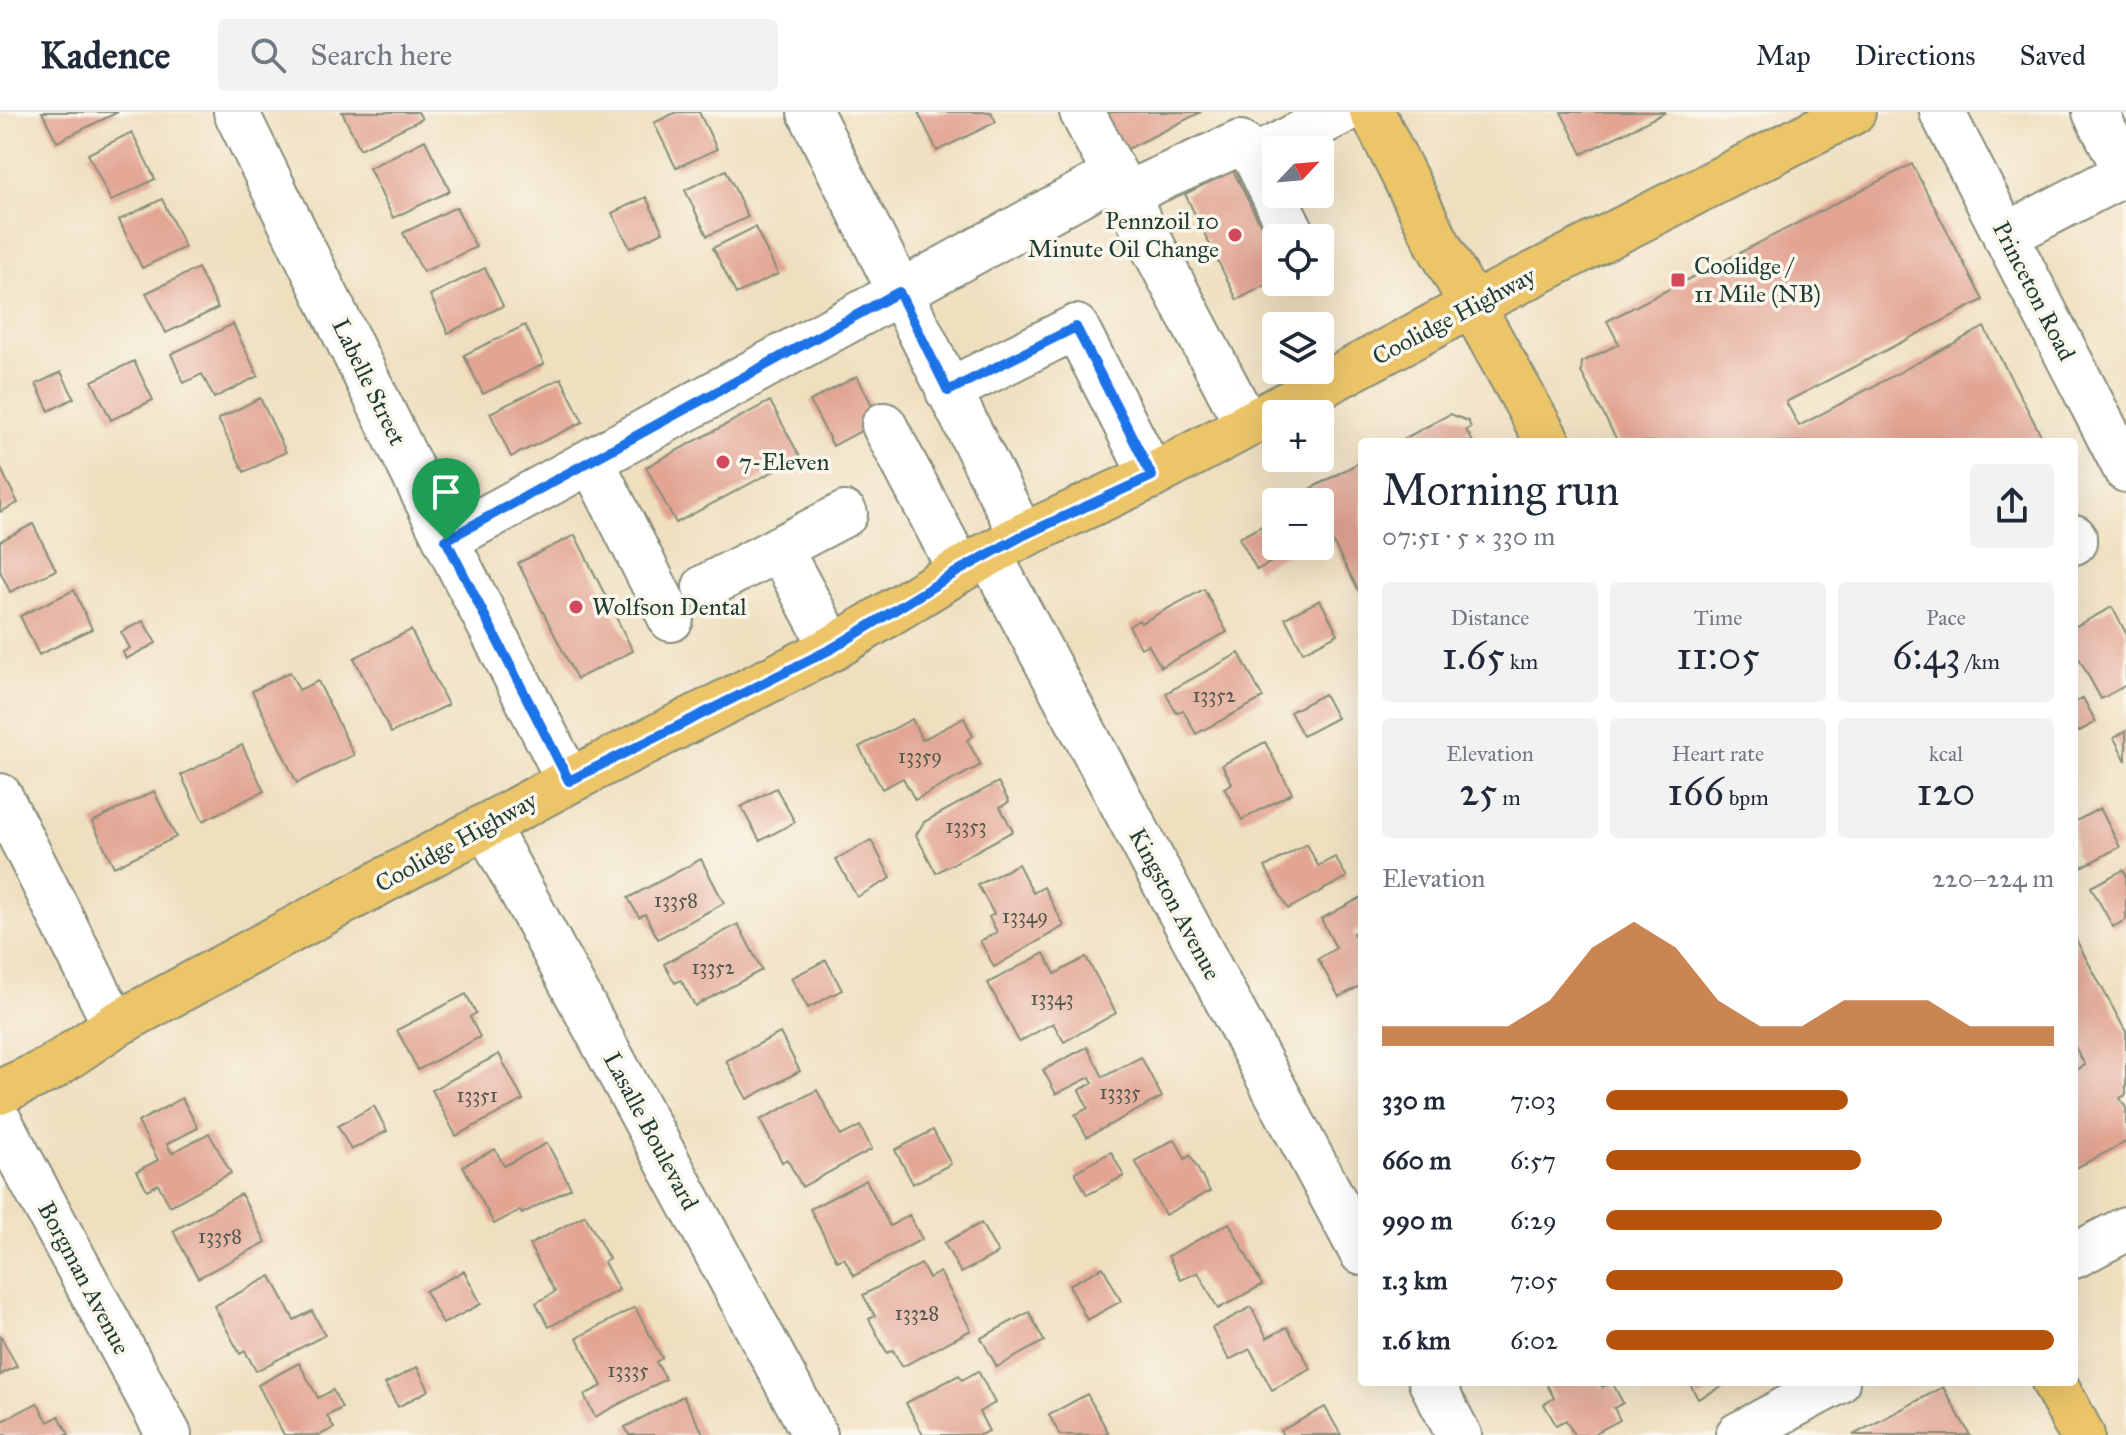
<!DOCTYPE html>
<html lang="en">
<head>
<meta charset="utf-8">
<style>
  :root { --surface:#fff; --page:#f2f2f3; --text:#1f2937; --muted:#747a83; --line:#e0e1e3; --accent:#b45309 }
  body { margin:0; font-family:"IM FELL Great Primer",serif; background:var(--page); color:var(--text); height:100vh; display:flex; flex-direction:column; font-size:30px; white-space:nowrap }
  * { box-sizing:border-box; margin:0 }
  p { font-size:26px; color:var(--muted) }
  .icon { flex:none; width:44px; height:44px; fill:none; stroke:currentColor; stroke-width:2; stroke-linecap:round; stroke-linejoin:round }
  .map { position:relative; flex:1; overflow:hidden }
  .sheet { position:absolute; left:1358px; top:326px; width:720px; height:948px; display:flex; flex-direction:column; background:var(--surface); border-radius:8px; box-shadow:0 8px 32px #0002 }
  .sheet>* { flex:none }
  .needle { width:52px; rotate:64deg }
  .buttons { position:absolute; left:1262px; top:24px; display:grid; gap:16px }
  .buttons a { display:grid; place-items:center; width:72px; height:72px; border-radius:8px; background:var(--surface); box-shadow:0 8px 32px #0002; font-size:40px }
  .pin { position:absolute; display:grid; place-items:center; width:68px; height:68px; color:#fff; margin:-82px -34px; border-radius:50% 50% 50% 0; rotate:-45deg; box-shadow:0 0 8px #0007 }
  .pin .icon { rotate:45deg }
  .round { display:grid; place-items:center; flex:none; width:84px; height:84px; border-radius:8px; background:var(--page) }
  .headline { display:flex; align-items:center; justify-content:space-between; height:136px; padding:0 24px }
  h1 { font-size:44px; font-weight:600; line-height:60px }
  .metrics { display:grid; grid-template-columns:repeat(3,1fr); gap:12px; height:136px; padding:8px 24px }
  .metrics div { display:grid; align-content:center; border-radius:8px; background:var(--page); text-align:center }
  .metrics b { font-size:40px; font-weight:600 }
  .metrics small { font-size:22px; font-weight:400 }
  .metrics p { font-size:22px }
  .chart { height:224px; padding:16px 24px }
  .chart p { display:flex; justify-content:space-between }
  .chart svg { width:100%; height:144px; margin-top:8px; fill:var(--accent); opacity:.7 }
  ul { padding:0 24px; list-style:none; font-size:26px }
  li { display:grid; grid-template-columns:128px 96px 1fr; align-items:center; height:60px }
  li i { height:20px; border-radius:10px; background:var(--accent) }
  header { display:flex; align-items:center; gap:48px; box-sizing:border-box; height:112px; padding:0 40px; background:var(--surface); border-bottom:2px solid var(--line) }
  header strong { font-size:38px }
  nav { display:flex; gap:44px; margin-inline-start:auto; font-size:28px }
  .search { width:560px; height:72px; background:var(--page); display:flex; align-items:center; gap:20px; box-sizing:border-box; padding:0 28px; border-radius:8px; color:var(--muted); font-size:30px }
  .map>svg:first-child { display:block }
  .building { fill:#e2a493 }
  .lines { fill:none; stroke-linecap:round; stroke-linejoin:round }
  .minor-casing { stroke:#878e7a; stroke-width:48 }
  .major-casing { stroke:#878e7a; stroke-width:48 }
  .minor { stroke:#fff; stroke-width:44 }
  .major { stroke:#ecc569; stroke-width:44 }
  .route-casing { stroke:#fff; stroke-width:16 }
  .route { stroke:#1a73e8; stroke-width:10 }
  .poi-dot { fill:#d1495b; stroke:#fbf7ec; stroke-width:3 }
  .labels { text-anchor:middle; dominant-baseline:central; stroke-width:7; stroke-linejoin:round; paint-order:stroke }
  .number-label { font-size:20px; fill:#50574c }
  .poi-label { font-size:24px; fill:#1f3d34; stroke:#fbf7ec; text-anchor:start }
  .street-label { font-size:24px; fill:#1f3d34; stroke:#fbf7ec }
</style>
</head>
<body>
<header>
<strong>Kadence</strong>
<div class="search"><svg class="icon" aria-label="search" viewBox="0 0 24 24"><circle cx="10" cy="10" r="6"/><path d="M15 15l6 6"/></svg>Search here</div>
<nav><a>Map</a><a>Directions</a><a>Saved</a></nav>
</header>
<div class="map">
<svg width="2126" height="1323" viewBox="0 0 2126 1323">
  <rect width="100%" height="100%" fill="#fbf7ec"/>
  <filter id="ink" filterUnits="userSpaceOnUse"><feTurbulence type="fractalNoise" baseFrequency=".0125" numOctaves="2"/><feDisplacementMap in="SourceGraphic" scale="16" xChannelSelector="R" yChannelSelector="G"/><feConvolveMatrix kernelMatrix="1 2 1 2 8 2 1 2 1" color-interpolation-filters="sRGB"/></filter>
  <filter id="wash" filterUnits="userSpaceOnUse"><feTurbulence type="fractalNoise" baseFrequency=".006" numOctaves="4" result="noise"/><feDisplacementMap in="SourceGraphic" scale="32" xChannelSelector="R" yChannelSelector="G"/><feGaussianBlur stdDeviation="1.8" result="paint"/><feColorMatrix in="noise" values="0 0 0 0 0 0 0 0 0 0 0 0 0 0 0 0 0 1.4 0 .05"/><feComposite in="paint" operator="in"/></filter>
  <g filter="url(#wash)">
    <rect width="100%" height="100%" fill="#efdfbf"/>
    <g id="blocks">
      <path class="building" d="M42,0H118L57,30Z
        M342,0H418L422,7L360,37Z
        M676,0H699L717,37L676,56L654,11Z
        M918,0H991L996,10L937,39Z
        M1103,0H1201L1112,45Z
        M1561,0H1666L1582,42Z
        M132,20L155,67L111,89L88,42Z
        M425,28L450,79L393,106L369,56Z
        M1912,52L1983,188L1786,290L1799,314L1984,215L2042,325L2033,330H1618L1581,260L1582,250L1619,232L1607,209Z
        M726,58L748,105L707,124L685,78Z
        M1233,58L1276,144V168L1237,188L1185,82Z
        M646,85L663,120L630,136L612,101Z
        M162,87L185,135L142,156L119,108Z
        M456,95L476,135L423,160L403,121Z
        M755,115L778,162L736,182L713,136Z
        M198,156L218,196L166,221L146,181Z
        M485,156L503,194L448,221L430,183Z
        M233,212L258,264L214,286L202,262L184,271L171,242Z
        M525,213L544,252L483,282L464,243Z
        M134,249L153,288L111,308L92,269Z
        M61,260L74,286L49,299L36,272Z
        M857,264L880,309L833,334L810,289Z
        M561,266L583,310L511,345L490,301Z
        M260,286L286,340L244,360L218,307Z
        M770,289L800,345L676,411L646,355Z
        M1450,302L1468,309L1471,315L1466,318L1473,330H1398Z
        M1362,349V485L1320,406V390H1312L1306,379Z
        M0,355L18,391L0,400Z
        M1275,407L1276,434H1289L1292,439L1257,458L1239,426Z
        M33,412L56,458L10,480L0,459V429Z
        M575,423L633,539L577,567L518,451Z
        M1204,477L1227,520L1161,555L1148,532L1141,536L1129,514L1139,508L1141,511Z
        M74,478L92,517L39,543L20,504Z
        M1320,488L1338,522L1303,540L1285,506Z
        M2112,495L2126,521V573L2101,587L2074,537V515Z
        M143,509L156,531L126,547L123,540L130,536L121,520Z
        M411,518L448,593L391,621L354,546Z
        M1239,541L1263,586L1196,622L1183,598L1176,601L1166,581Z
        M290,560L299,578L318,569L354,643L297,671L252,579Z
        M1324,582L1337,606L1303,624L1290,600Z
        M2083,586L2096,610L2074,622V591Z
        M964,606L973,624L967,628L981,653L915,688L903,666L882,677L859,635L912,607L922,628Z
        M2126,619V649L2114,626Z
        M1265,630L1292,681L1242,708L1224,676L1232,672L1222,653Z
        M242,633L264,679L203,709L181,663Z
        M998,670L1009,690L1000,695L1013,719L936,761L916,723L924,710Z
        M776,676L795,710L760,729L741,695Z
        M154,679L176,725L114,755L92,710Z
        M2100,696L2120,735L2082,755L2074,741V710Z
        M871,728L891,766L857,785L836,747Z
        M1307,732L1318,754L1335,745L1347,765L1288,797L1265,755Z
        M701,747L724,791L658,827L645,802L639,805L628,786Z
        M1018,752L1033,781L1044,775L1064,814L994,855L980,829L997,820L989,805L994,802L978,773Z
        M2123,758L2126,763V808L2113,815L2091,775Z
        M1362,785V816L1353,821L1356,826L1362,823V873L1339,885L1318,847L1336,836L1321,807Z
        M738,812L762,858L695,894L681,868L675,871L664,852Z
        M2074,824L2126,920V983L2120,986L2126,996V1030L2074,1057V959L2085,953L2074,933Z
        M1044,841L1055,862L1086,845L1116,901L1064,930L1053,911L1019,930L988,871Z
        M826,848L842,878L808,896L791,866Z
        M466,882L476,901L470,905L480,925L418,958L397,918Z
        M780,921L800,959L747,987L726,949Z
        M1087,935L1103,965L1141,945L1162,985L1087,1025L1075,1003L1088,996L1079,978L1093,971L1090,965L1056,982L1043,958Z
        M499,942L523,988L456,1024L432,978Z
        M817,978L841,1024L860,1014L872,1037L802,1075L787,1047L782,1050L760,1008Z
        M182,986L198,1016L167,1032L172,1041L209,1021L231,1061L170,1094L158,1072L147,1078L137,1059L158,1048L138,1010Z
        M374,994L387,1019L351,1038L338,1014Z
        M933,1018L951,1052L913,1072L895,1038Z
        M1175,1027L1185,1047L1190,1043L1210,1079L1165,1103L1135,1049Z
        M547,1031L571,1076L522,1102L520,1098L494,1112L463,1054L495,1037L504,1054Z
        M1111,1040L1124,1064L1087,1083L1075,1060Z
        M866,1068L890,1114L909,1103L922,1127L854,1164L844,1146L837,1149L810,1097Z
        M241,1082L266,1130L198,1166L173,1119Z
        M585,1103L609,1147L604,1150L619,1178L549,1215L536,1191L555,1180L529,1133Z
        M981,1111L998,1141L961,1161L944,1131Z
        M1229,1111L1262,1173L1218,1197L1198,1160L1181,1168L1168,1144Z
        M921,1152L929,1166L940,1160L971,1218L902,1255L893,1238L887,1241L869,1207L875,1204L863,1183Z
        M1103,1155L1121,1189L1087,1208L1069,1173Z
        M464,1159L481,1192L443,1212L425,1179Z
        M271,1164L294,1208L312,1199L325,1223L256,1259L245,1239L240,1242L214,1194Z
        M635,1195L662,1246L656,1250L666,1267L595,1305L584,1283L602,1274L577,1226Z
        M1251,1195L1267,1226L1287,1215L1311,1257L1272,1278L1250,1237L1229,1248L1212,1216Z
        M1029,1200L1044,1229L997,1255L981,1226Z
        M0,1223L17,1254L0,1263Z
        M299,1251L318,1286L333,1278L342,1296L327,1304L334,1316L320,1323H284L258,1273Z
        M417,1255L429,1278L398,1295L385,1272Z
        M978,1259L995,1291L979,1300L989,1319L980,1323H923L906,1291L959,1263L962,1268Z
        M1548,1270H1600L1602,1275L1612,1270L1623,1291L1614,1296L1620,1308L1592,1323H1574L1566,1308L1556,1313L1544,1292L1554,1286L1546,1271Z
        M1689,1270H1730L1698,1287Z
        M1943,1275L1970,1323H1853Z
        M1087,1282L1108,1320L1102,1323H1060L1049,1303Z
        M683,1284L704,1323H629L625,1315Z
        M37,1291L48,1310L59,1304L69,1323H0V1310Z
        M1325,1295L1341,1323H1283L1280,1319Z"/>
    </g>
  </g>
  <g filter="url(#ink)">
    <use href="#blocks" fill-opacity="0" stroke="#878e7a" stroke-width="2"/>
    <g class="lines">
      <defs>
        <path id="minor" d="M236,0L455,446L569,669
          M810,0L1022,424
          M1082,0L1247,313
          M1942,0L2126,358
          M2095,0L2126,59
          M1255,45L1342,0
          M1126,82L1240,31L1255,45L1295,126
          M2005,124L2126,61
          M948,279L1076,215L1152,364
          M884,313L960,458
          M592,350L671,507
          M2074,425V430
          M446,428L1115,63
          M779,436L833,536
          M989,442L1362,1141
          M705,475L845,402
          M0,684L115,913
          M487,715L815,1323
          M0,1010L169,1323
          M2074,1144L2126,1117
          M1431,1270L1459,1323
          M1738,1323L1837,1270"/>
        <path id="major" d="M1372,0L1438,132L1548,330
          M0,980L50,957L115,913L569,669L833,536L960,458L1022,424L1152,364L1471,194L1853,0
          M2054,1270L2082,1323"/>
      </defs>
      <use href="#minor" class="minor-casing"/>
      <use href="#major" class="major-casing"/>
      <use href="#minor" class="minor"/>
      <use href="#major" class="major"/>
    </g>
  </g>
  <g class="lines" filter="url(#ink)">
    <defs>
      <path id="route" d="M899,180L948,279L1076,215L1152,364L1022,424L960,458L833,536L569,669L446,428Z"/>
    </defs>
    <use href="#route" class="route-casing"/>
    <use href="#route" class="route"/>
  </g>
  <g class="poi-dot">
    <circle cx="1235" cy="123" r="8"/>
    <rect x="1670" y="160" width="16" height="16" rx="4"/>
    <circle cx="723" cy="350" r="8"/>
    <circle cx="576" cy="495" r="8"/>
  </g>
  <g class="labels">
    <g class="number-label">
      <text x="1214" y="583">13352</text>
      <text x="920" y="644">13359</text>
      <text x="966" y="714">13353</text>
      <text x="676" y="788">13358</text>
      <text x="1025" y="804">13349</text>
      <text x="713" y="855">13352</text>
      <text x="1052" y="886">13343</text>
      <text x="1120" y="980">13335</text>
      <text x="477" y="983">13351</text>
      <text x="220" y="1124">13358</text>
      <text x="917" y="1201">13328</text>
      <text x="628" y="1258">13335</text>
    </g>
    <g class="poi-label">
      <text x="1219" y="109" text-anchor="end">Pennzoil 10<tspan x="1219" dy="28">Minute Oil Change</tspan></text>
      <text x="1694" y="154">Coolidge /<tspan x="1694" dy="28">11 Mile (NB)</tspan></text>
      <text x="739" y="350">7-Eleven</text>
      <text x="592" y="495">Wolfson Dental</text>
    </g>
    <g class="street-label">
      <text transform="translate(2034 179) rotate(63)">Princeton Road</text>
      <text transform="translate(1454 204) rotate(-28)">Coolidge Highway</text>
      <text transform="translate(369 270) rotate(64)">Labelle Street</text>
      <text transform="translate(456 730) rotate(-29)">Coolidge Highway</text>
      <text transform="translate(1175 792) rotate(62)">Kingston Avenue</text>
      <text transform="translate(651 1019) rotate(62)">Lasalle Boulevard</text>
      <text transform="translate(84 1166) rotate(62)">Borgman Avenue</text>
    </g>
  </g>
</svg>
<div class="buttons">
<a><svg class="needle" viewBox="-14 -14 28 28"><path d="M0-13l5 13h-10z" fill="#e53935"/><path d="M0 13l5-13h-10z" fill="#747a83"/></svg></a>
<a><svg class="icon" aria-label="locate" viewBox="0 0 24 24"><circle cx="12" cy="12" r="6"/><path d="M12 2v4M12 18v4M2 12h4M18 12h4"/></svg></a>
<a><svg class="icon" aria-label="layers" viewBox="0 0 24 24"><path d="M12 4l9 5-9 5-9-5zM3 14l9 5 9-5"/></svg></a>
<a>+</a>
<a>−</a>
</div>
<div class="pin" style="left:446px;top:428px;background:#1e9e55"><svg class="icon" aria-label="arrive" viewBox="0 0 24 24"><path d="M6 21V4h12l-3 4 3 4H6"/></svg></div>
<section class="sheet">
<div class="headline"><div><h1>Morning run</h1><p>07:51 · 5 × 330 m</p></div><a class="round"><svg class="icon" aria-label="share" viewBox="0 0 24 24"><path d="M12 15V3M7 8l5-5 5 5M5 13v7h14v-7"/></svg></a></div>
<div class="metrics">
<div><p>Distance</p><b>1.65<small> km</small></b></div>
<div><p>Time</p><b>11:05</b></div>
<div><p>Pace</p><b>6:43<small> /km</small></b></div>
</div>
<div class="metrics">
<div><p>Elevation</p><b>25<small> m</small></b></div>
<div><p>Heart rate</p><b>166<small> bpm</small></b></div>
<div><p>kcal</p><b>120</b></div>
</div>
<div class="chart"><p><span>Elevation</span>220–224 m</p>
<svg viewBox="0 0 160 44" preserveAspectRatio="none"><path d="M0 44V38L10 38L20 38L30 38L40 30L50 14L60 6L70 14L80 30L90 38L100 38L110 30L120 30L130 30L140 38L150 38L160 38V44z"/></svg>
</div>
<ul>
<li><b>330 m</b>7:03<i style="width:54%"></i></li>
<li><b>660 m</b>6:57<i style="width:57%"></i></li>
<li><b>990 m</b>6:29<i style="width:75%"></i></li>
<li><b>1.3 km</b>7:05<i style="width:53%"></i></li>
<li><b>1.6 km</b>6:02<i style="width:100%"></i></li>
</ul>
</section>
</div>
</body>
</html>
